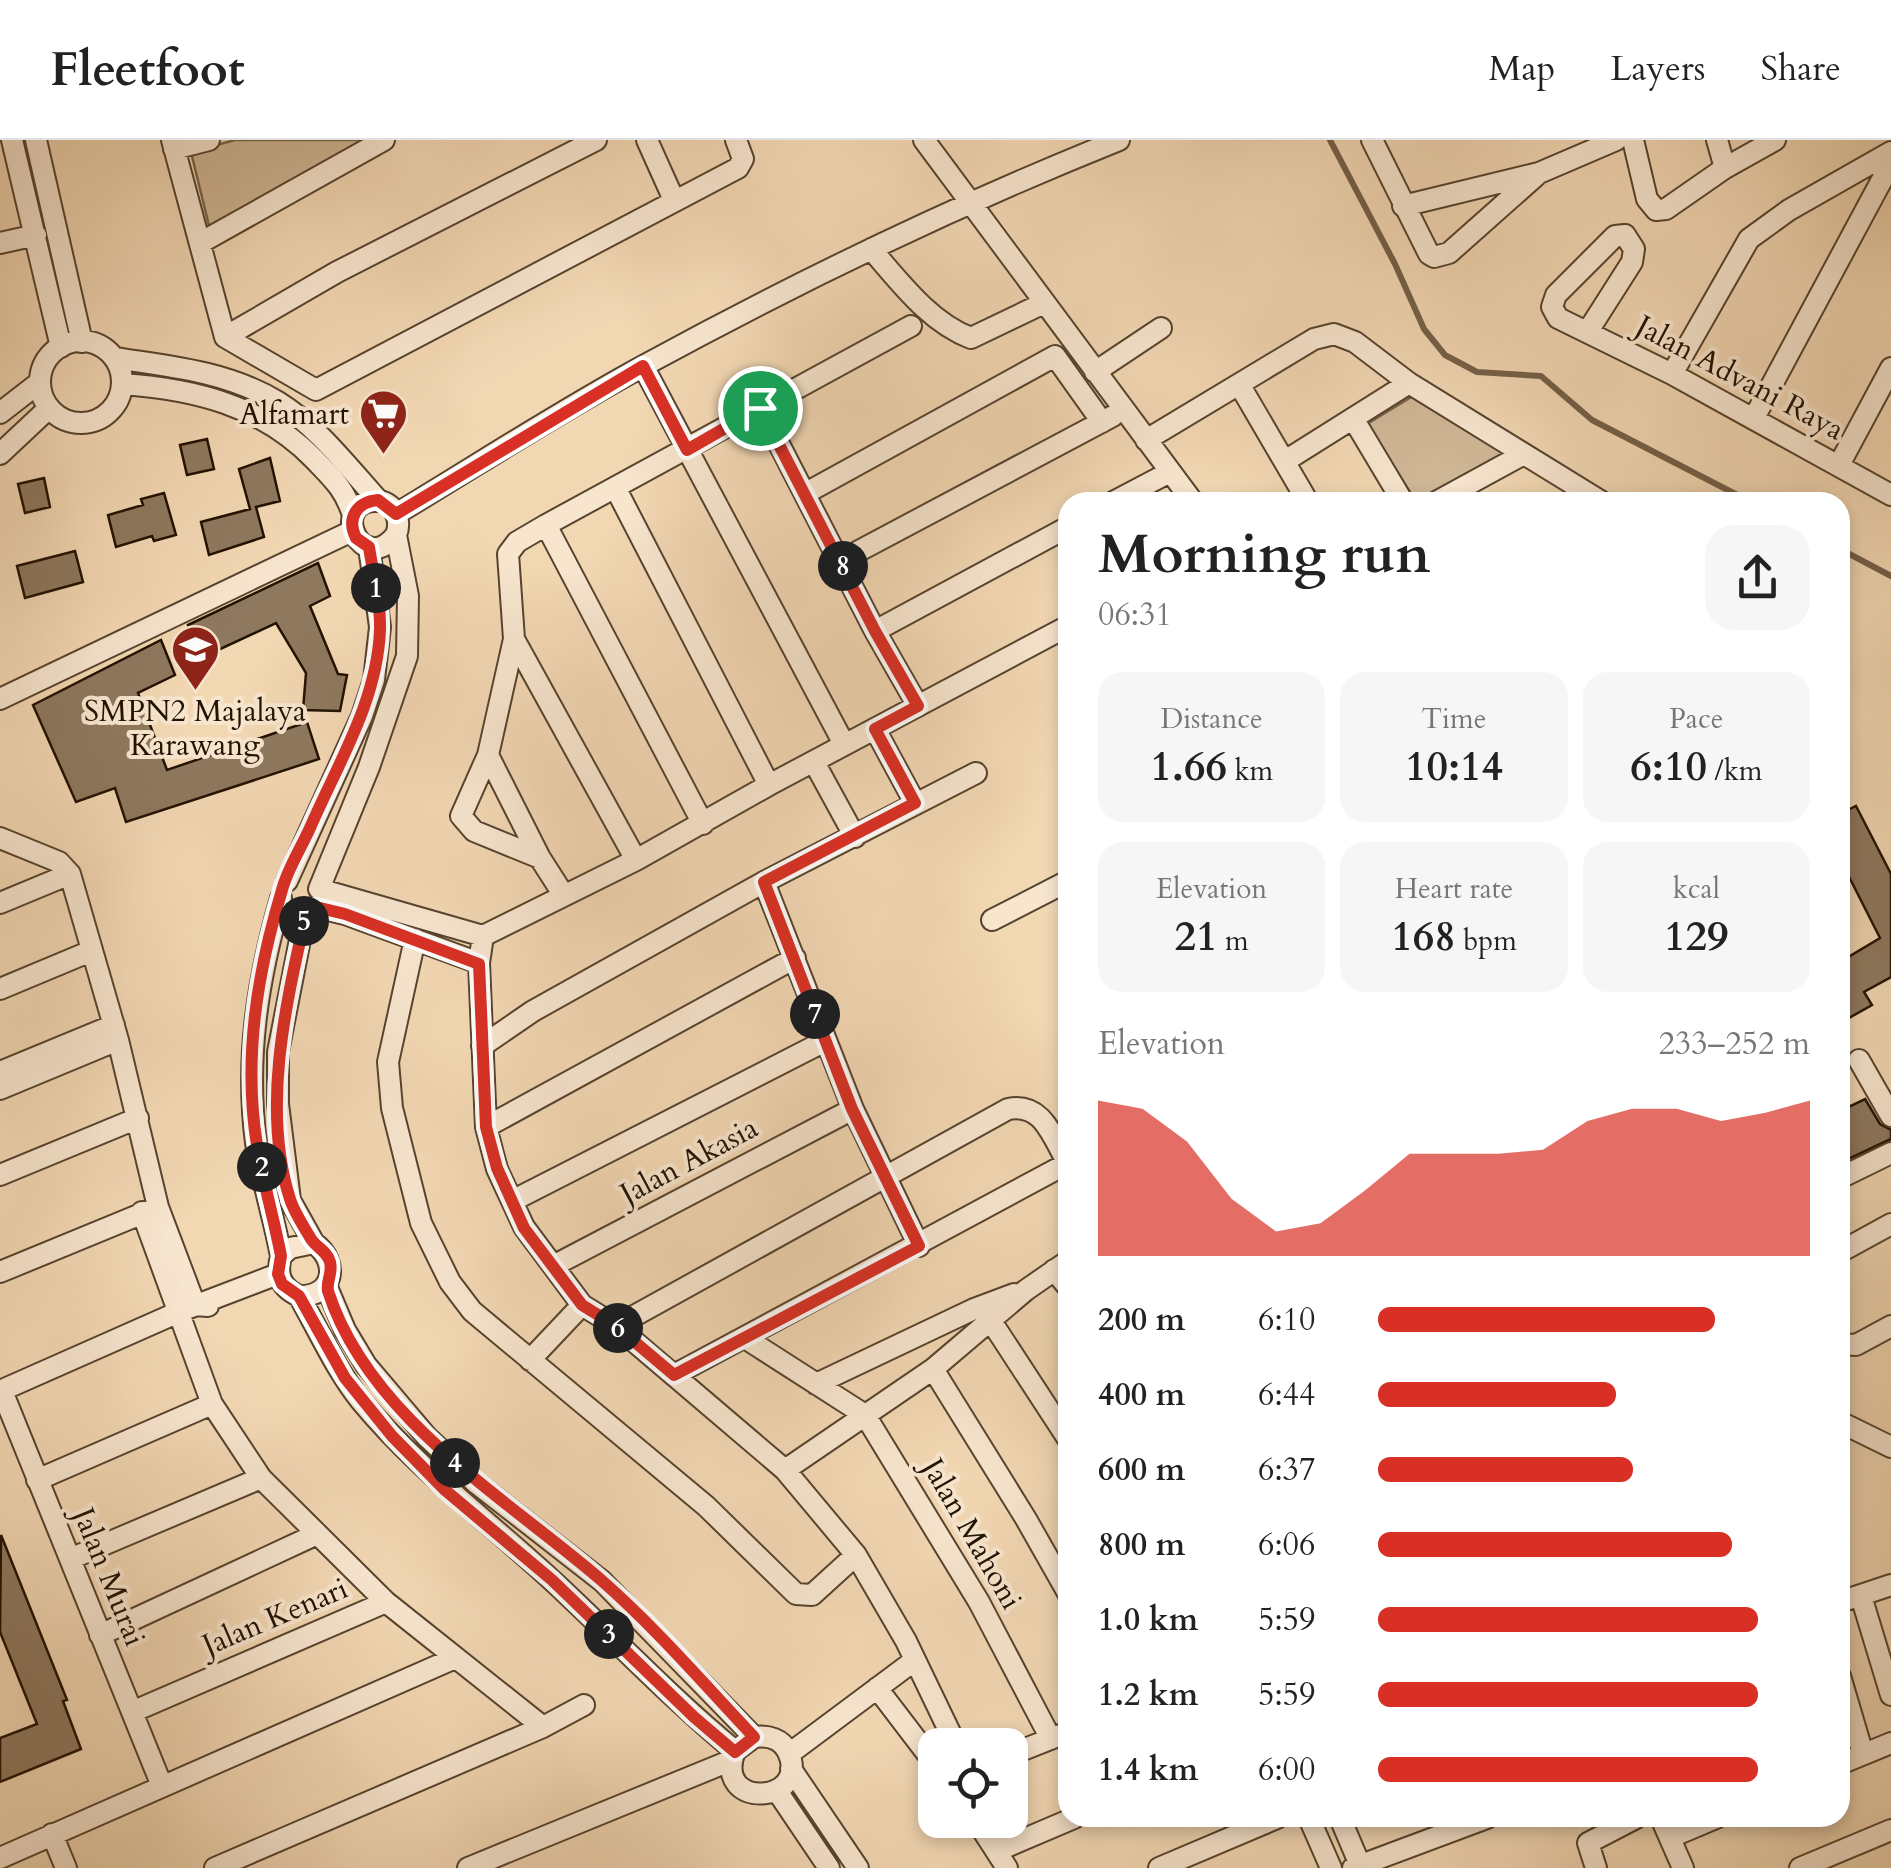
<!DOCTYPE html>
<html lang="en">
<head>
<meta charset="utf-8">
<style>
  :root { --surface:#fff; --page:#f6f6f6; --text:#222; --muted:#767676; --line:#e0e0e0; --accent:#d93025 }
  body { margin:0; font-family:Cardo,serif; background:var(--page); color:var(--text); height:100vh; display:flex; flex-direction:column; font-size:38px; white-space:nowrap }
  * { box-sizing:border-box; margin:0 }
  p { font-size:32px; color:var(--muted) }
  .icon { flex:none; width:55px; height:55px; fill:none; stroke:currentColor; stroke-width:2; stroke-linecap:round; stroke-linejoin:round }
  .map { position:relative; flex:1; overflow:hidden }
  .sheet { position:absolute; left:1058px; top:352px; width:792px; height:1335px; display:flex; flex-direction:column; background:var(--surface); border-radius:30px; box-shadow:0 5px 15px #0003 }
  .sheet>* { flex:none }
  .tools { position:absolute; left:918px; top:1588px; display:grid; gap:20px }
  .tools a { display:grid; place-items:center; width:110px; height:110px; border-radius:20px; background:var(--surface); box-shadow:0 5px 15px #0003; font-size:50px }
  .pin { position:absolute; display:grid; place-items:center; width:85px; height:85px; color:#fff; margin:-42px; border:5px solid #fff; border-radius:50%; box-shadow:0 2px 10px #0007 }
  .km { position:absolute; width:50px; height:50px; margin:-25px; border-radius:50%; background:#222; color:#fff; font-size:28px; line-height:50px; text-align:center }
  .round { display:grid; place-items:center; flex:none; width:105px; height:105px; border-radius:30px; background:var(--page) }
  .headline { display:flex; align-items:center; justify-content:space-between; height:170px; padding:0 40px }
  h1 { font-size:55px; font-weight:700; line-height:75px }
  .figures { display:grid; grid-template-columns:repeat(3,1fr); gap:15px; height:170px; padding:10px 40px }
  .figures div { display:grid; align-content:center; border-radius:25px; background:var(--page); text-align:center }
  .figures b { font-size:42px; font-weight:700 }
  .figures small { font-size:28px; font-weight:400 }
  .figures p { font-size:28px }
  .chart { height:280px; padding:20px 40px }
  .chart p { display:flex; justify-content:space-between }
  .chart svg { width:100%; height:180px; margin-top:10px; fill:var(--accent); opacity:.7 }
  ul { padding:0 40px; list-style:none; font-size:32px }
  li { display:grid; grid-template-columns:160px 120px 1fr; align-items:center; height:75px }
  li i { height:25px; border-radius:12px; background:var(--accent) }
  header { display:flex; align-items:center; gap:60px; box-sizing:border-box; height:140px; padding:0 50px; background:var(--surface); border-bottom:2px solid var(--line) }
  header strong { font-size:48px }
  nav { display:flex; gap:55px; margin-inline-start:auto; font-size:35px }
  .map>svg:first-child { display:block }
  .green { fill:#cfb695; stroke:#78644c; stroke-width:2.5 }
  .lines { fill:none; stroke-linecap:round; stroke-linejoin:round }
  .stream { stroke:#746048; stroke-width:6 }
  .building { fill:#8e785e; stroke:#221202; stroke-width:2.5 }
  .minor-casing { stroke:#56432e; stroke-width:24 }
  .minor { stroke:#f7e5ce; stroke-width:20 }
  .route-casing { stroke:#fff; stroke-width:20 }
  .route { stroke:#d93025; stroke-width:12 }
  .labels { text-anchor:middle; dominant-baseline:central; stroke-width:8; stroke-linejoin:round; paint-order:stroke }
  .street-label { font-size:30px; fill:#221202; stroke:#f7e5ce }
  .poi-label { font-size:30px; fill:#221202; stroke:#f7e5ce; text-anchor:end }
</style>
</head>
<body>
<header>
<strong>Fleetfoot</strong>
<nav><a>Map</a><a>Layers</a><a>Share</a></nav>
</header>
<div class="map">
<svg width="1891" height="1728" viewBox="0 0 1891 1728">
  <rect width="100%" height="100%" fill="#f2d7b3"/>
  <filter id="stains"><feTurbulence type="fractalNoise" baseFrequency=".002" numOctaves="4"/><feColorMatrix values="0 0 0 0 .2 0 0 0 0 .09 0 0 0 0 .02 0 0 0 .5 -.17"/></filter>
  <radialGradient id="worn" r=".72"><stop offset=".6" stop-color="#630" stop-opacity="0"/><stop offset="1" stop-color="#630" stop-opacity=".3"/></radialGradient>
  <path class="green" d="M235,0H373L210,90L191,12Z
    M1418,253L1511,314L1425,362H1416L1367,284Z"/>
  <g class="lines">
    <path class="stream" d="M1330,0L1395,124L1424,189L1445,215L1477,232L1541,236L1592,280L1751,362
      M1840,409L1891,436"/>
  </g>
  <path class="building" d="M207,299L214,329L187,335L180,305Z
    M270,318L280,361L256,367L264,397L209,415L201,382L250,369L239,329Z
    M44,338L50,367L25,373L18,344Z
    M164,353L176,395L154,401L152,396L116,407L108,375L143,365L141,359Z
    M75,411L83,442L25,458L17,426Z
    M318,423L330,456L310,466L338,534L347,535L340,571L303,570L306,533L276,483L201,518L188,485Z
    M161,500L175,535L138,553L167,630L307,582L319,619L126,682L115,648L76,662L33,565Z
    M1856,666L1891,734V837L1864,852L1872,865L1840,883V822L1880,798L1840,719V674Z
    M1865,959L1880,984L1891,990V999L1842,1022L1840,971Z
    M1,1395L67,1560L63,1561L81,1609L0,1642V1598L37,1584L0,1492Z"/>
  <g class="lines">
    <defs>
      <path id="minor" d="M12,0L61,207
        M36,0L82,202
        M172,0L225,197L316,250L738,28L743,19L736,0
        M647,0L674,60
        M924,0L1193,362
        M1372,0L1429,114L1434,117L1449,113L1539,33
        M1633,0L1647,59L1656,70L1666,69L1725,28L1775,0
        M1717,0L1725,28
        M174,9L209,0
        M1403,66L1539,33L1616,0
        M0,103L36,95
        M200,103L384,0
        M871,109C899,141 930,183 971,198L1044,163
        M1588,191L1632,122L1634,109L1625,95L1615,96L1556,155L1552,167L1558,178L1672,234L1891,355
        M225,197L337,132L596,0
        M40 242a41 41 0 1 1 82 0a41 41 0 1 1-82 0Z
        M114,218C170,226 229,232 278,262C317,286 348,327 378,360
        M643,226L844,604
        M1095,232L1161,188
        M1672,234L1749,99L1789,70L1891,12
        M122,244C194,249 261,265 314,319C333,339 344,348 353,375
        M1239,244L1308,362
        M760,267L875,491L918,566
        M0,273L40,242
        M1754,278L1891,23
        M1354,280L1403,362
        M1146,300L1314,199L1334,194L1355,202L1409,243L1602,362
        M0,314L49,268
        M1285,321L1409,243
        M1839,325L1891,228
        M616,349L769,645
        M806,353L1055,216L1102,282
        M1113,362L1170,332
        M1436,362L1522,315
        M396,374C479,324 560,271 645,225C799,141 957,65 1119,0
        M546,385L703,684
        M396,395C361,438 329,362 375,361C394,360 402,380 396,395L408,456L407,516L369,627L319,749L483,796
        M840,421L1113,276
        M875,491L1068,387
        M514,499L636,720
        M0,559L352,391
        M875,589L915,663
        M488,615L540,718L563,754
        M814,622L855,697
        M0,698L59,722L70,734L118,900L158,1067L0,1132
        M540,718L474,691L461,676L488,615L514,499L508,414L517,402L546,385L911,186
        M287,741L362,576L374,540L380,487L369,407
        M764,742L853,969L919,1106
        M281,758C258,839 245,918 256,1003C262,1041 274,1078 281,1116C276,1135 281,1148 299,1156C334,1157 340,1122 314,1103L290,1108L281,1116
        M0,763L70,734
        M316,767L345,774L479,823
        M305,774L278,912V964L290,1060L314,1103
        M992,780L1068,741
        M415,799L388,922L392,968L421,1083L450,1142L472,1171L706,1366L796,1454L812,1455L856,1415
        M0,849L91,811
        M482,906L533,871L764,742L976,633
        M1859,920L1891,976
        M0,932L114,885
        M0,949L118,900
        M486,987L795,818
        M0,1035L138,978
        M1840,1038L1891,1013
        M512,1061L825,901
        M158,1067L195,1165L208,1166
        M142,1072L212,1264L261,1338L386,1462L543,1587
        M1840,1112L1891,1084
        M553,1126L853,969
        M1054,1130L1068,1147
        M326,1145L345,1190L366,1225L427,1297L475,1342L602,1441L754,1597C768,1595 782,1599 788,1612C812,1664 712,1671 735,1611L754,1597
        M299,1156C319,1191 336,1230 361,1261C419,1331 491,1383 556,1444C616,1500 672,1559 735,1611
        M991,1181L1068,1299
        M616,1186L1008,969C1043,962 1052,997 1068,1023L674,1235
        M745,1198L865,1275L979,1462L1051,1599
        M1840,1204L1856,1205L1891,1186
        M530,1220L582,1165
        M933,1229L1026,1379L1068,1453
        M816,1244L974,1169L1014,1154
        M0,1251L181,1171L278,1134
        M2,1251L162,1646
        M1840,1282L1891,1307
        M785,1330L933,1229L1026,1150L1068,1121
        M37,1340L212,1264
        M70,1419L261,1338
        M1861,1456L1891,1555
        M1840,1462L1891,1445
        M100,1495L315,1395
        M1840,1536L1863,1614
        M877,1548L935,1624
        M132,1572L386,1462
        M956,1605L906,1501L856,1415L785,1330L616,1186L582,1165L524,1087L497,1029L486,987L479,823L483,796L636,720L769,645L1068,486
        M789,1614L915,1520
        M1010,1615L1068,1592
        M1840,1624L1891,1603
        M791,1629L858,1728
        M777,1651L829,1728
        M1309,1678L1331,1728
        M1340,1678L1360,1725
        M1661,1678L1683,1728
        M976,1680L1007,1728
        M996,1680L1010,1705
        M52,1694L66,1728
        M1671,1697L1716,1678
        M999,1710L1074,1678
        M0,1718L455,1518
        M215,1728L543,1587L584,1565
        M468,1728L732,1620
        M1159,1728L1277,1678
        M1353,1728L1487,1678
        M1596,1728L1588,1703L1636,1678
        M1800,1728L1891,1690"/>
    </defs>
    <use href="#minor" class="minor-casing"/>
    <use href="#minor" class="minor"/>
  </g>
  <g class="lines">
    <defs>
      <path id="route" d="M643,226L687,310L760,268L875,491L918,566L875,589L915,663L764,742L852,969L919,1106L674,1235L616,1186L582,1165L524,1088L497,1028L486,987L479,824L345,774L316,767L306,774C286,864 261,968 290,1059C294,1072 304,1087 311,1099C317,1108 327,1111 330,1122C333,1133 326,1141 328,1151C368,1277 506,1358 600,1439C655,1487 704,1544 754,1597L735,1612L694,1577L552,1440L445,1350L392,1296L345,1238L299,1156L282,1144L278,1134L281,1116C274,1079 263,1042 257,1005C243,919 257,833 282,750C287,730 301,708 310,688C338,623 377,562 380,490C381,463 373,434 369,407L356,398C346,378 357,362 378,360L396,374Z"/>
    </defs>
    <use href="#route" class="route-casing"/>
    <use href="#route" class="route"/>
  </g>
  <defs>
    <symbol id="supermarket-pin" viewBox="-11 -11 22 30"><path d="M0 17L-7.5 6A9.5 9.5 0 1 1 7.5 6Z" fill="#8f2418" stroke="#f7e5ce"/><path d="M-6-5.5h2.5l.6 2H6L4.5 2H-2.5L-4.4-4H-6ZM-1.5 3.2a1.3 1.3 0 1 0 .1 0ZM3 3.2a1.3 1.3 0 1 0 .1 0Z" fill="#fff"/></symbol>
    <symbol id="school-pin" viewBox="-11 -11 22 30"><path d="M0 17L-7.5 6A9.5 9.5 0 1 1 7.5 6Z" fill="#8f2418" stroke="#f7e5ce"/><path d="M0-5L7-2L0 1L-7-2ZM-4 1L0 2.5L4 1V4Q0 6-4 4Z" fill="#fff"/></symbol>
  </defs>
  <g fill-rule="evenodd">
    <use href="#supermarket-pin" x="356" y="246" width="55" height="75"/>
    <use href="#school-pin" x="168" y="482" width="55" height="75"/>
  </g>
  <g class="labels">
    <g class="street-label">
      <text transform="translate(1740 238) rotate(28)">Jalan Advani Raya</text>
      <text transform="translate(689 1021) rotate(-28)">Jalan Akasia</text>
      <text transform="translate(972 1394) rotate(60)">Jalan Mahoni</text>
      <text transform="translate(109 1437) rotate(68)">Jalan Murai</text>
      <text transform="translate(275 1477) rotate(-23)">Jalan Kenari</text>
    </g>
    <g class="poi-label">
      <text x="349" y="274">Alfamart</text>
      <text x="195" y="571" text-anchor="middle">SMPN2 Majalaya<tspan x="195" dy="34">Karawang</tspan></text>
    </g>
  </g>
  <rect width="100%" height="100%" filter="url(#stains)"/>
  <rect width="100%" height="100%" fill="url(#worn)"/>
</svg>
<div class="tools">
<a><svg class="icon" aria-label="locate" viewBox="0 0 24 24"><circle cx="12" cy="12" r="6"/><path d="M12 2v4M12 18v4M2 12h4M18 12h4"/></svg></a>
</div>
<div class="pin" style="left:760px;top:268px;background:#1e9e55"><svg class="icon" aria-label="arrive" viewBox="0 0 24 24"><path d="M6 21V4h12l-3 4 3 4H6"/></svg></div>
<b class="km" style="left:376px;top:448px">1</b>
<b class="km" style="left:262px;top:1027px">2</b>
<b class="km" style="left:609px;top:1494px">3</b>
<b class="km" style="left:455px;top:1323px">4</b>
<b class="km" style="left:304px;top:781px">5</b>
<b class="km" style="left:618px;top:1188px">6</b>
<b class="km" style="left:815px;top:874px">7</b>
<b class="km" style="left:843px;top:426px">8</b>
<section class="sheet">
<div class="headline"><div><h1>Morning run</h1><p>06:31</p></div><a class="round"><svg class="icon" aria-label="share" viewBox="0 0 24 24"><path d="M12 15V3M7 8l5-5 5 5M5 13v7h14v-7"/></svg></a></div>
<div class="figures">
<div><p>Distance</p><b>1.66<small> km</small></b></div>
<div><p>Time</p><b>10:14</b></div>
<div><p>Pace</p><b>6:10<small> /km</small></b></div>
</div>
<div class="figures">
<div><p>Elevation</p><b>21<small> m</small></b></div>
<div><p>Heart rate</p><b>168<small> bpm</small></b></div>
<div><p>kcal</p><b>129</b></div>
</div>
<div class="chart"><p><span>Elevation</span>233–252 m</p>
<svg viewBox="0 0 160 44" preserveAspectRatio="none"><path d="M0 44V6L10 8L20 16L30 30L40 38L50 36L60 28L70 19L80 19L90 19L100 18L110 11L120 8L130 8L140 11L150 9L160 6V44z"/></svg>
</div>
<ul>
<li><b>200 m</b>6:10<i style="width:78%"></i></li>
<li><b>400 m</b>6:44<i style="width:55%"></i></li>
<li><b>600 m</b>6:37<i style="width:59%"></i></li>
<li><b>800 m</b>6:06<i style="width:82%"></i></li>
<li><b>1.0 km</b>5:59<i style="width:88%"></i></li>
<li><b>1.2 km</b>5:59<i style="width:88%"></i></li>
<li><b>1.4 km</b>6:00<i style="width:88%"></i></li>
</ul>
</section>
</div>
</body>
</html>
